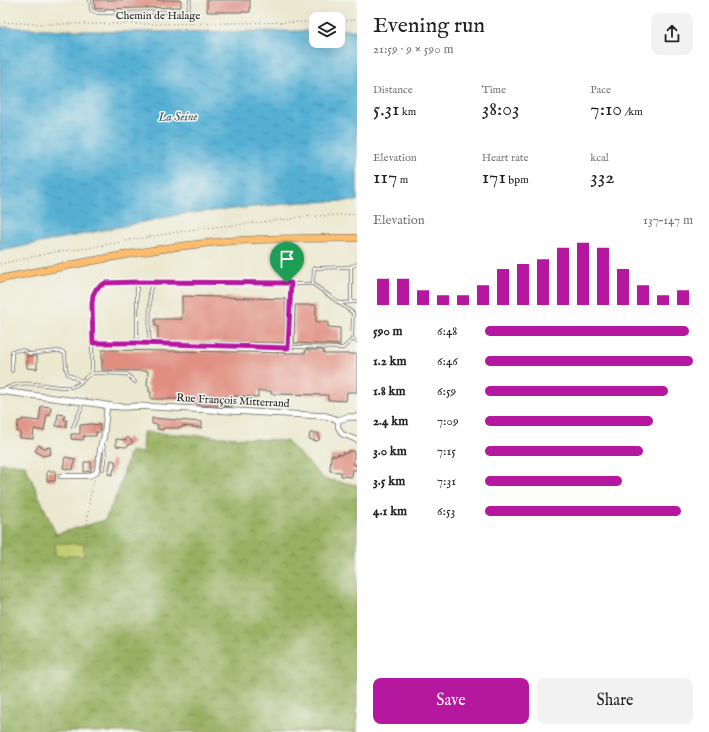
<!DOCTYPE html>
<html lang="en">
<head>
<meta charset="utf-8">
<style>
  :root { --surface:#fff; --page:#f2f2f2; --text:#222; --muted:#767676; --accent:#b5179e }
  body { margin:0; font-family:"IM FELL English",serif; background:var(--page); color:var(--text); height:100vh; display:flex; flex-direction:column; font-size:15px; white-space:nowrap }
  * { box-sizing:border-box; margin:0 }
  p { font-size:13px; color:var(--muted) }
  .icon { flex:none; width:22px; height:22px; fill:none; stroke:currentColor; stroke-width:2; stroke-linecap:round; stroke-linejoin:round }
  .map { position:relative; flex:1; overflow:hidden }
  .side { display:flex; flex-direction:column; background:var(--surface); width:352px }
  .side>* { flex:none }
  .controls { position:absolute; left:309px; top:12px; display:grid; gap:8px }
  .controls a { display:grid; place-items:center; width:36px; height:36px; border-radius:8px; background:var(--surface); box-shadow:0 4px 16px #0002; font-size:20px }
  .pin { position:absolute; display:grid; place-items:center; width:34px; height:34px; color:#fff; margin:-41px -17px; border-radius:50% 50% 50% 0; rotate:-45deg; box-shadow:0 0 4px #0007 }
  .pin .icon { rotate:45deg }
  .round { display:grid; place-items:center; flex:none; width:42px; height:42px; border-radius:8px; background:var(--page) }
  .head { display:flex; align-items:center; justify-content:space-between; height:68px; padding:0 16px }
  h1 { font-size:22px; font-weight:600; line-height:30px }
  .figures { display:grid; grid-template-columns:repeat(3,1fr); gap:6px; height:68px; padding:4px 16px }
  .figures div { display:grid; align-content:center }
  .figures b { font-size:20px; font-weight:600 }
  .figures small { font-size:11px; font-weight:400 }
  .figures p { font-size:11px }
  .chart { height:112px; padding:8px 16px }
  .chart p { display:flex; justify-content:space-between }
  .chart svg { width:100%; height:72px; margin-top:4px; stroke:var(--accent); stroke-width:6 }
  .action { display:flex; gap:8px; margin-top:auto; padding:8px 16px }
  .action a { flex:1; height:46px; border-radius:8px; background:var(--accent); color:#fff; font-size:16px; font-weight:600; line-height:46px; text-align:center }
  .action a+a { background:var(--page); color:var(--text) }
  ul { padding:0 16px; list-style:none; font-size:13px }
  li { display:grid; grid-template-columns:64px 48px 1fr; align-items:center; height:30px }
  li i { height:10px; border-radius:5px; background:var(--accent) }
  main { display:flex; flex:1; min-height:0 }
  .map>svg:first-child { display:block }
  .forest { fill:url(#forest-crowns); stroke:#5a663f }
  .pitch { fill:#c1cd6f; stroke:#6e7446 }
  .water { fill:url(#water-ripples); stroke:#396678 }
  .building { fill:#e08e80 }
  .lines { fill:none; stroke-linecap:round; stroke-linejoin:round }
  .service-casing { stroke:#64635b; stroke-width:3.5 }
  .minor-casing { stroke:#64635b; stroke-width:6 }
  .tertiary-casing { stroke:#64635b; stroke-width:7 }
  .primary-casing { stroke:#64635b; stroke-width:8 }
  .path { stroke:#64635b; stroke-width:1; stroke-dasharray:1 3; stroke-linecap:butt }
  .service { stroke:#fff; stroke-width:2 }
  .minor { stroke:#fff; stroke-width:4.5 }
  .tertiary { stroke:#fff; stroke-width:5.5 }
  .primary { stroke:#fcbd6e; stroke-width:7 }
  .route-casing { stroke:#fff; stroke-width:8 }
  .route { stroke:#b5179e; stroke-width:5 }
  .labels { text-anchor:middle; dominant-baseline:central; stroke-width:3; stroke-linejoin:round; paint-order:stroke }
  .street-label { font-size:11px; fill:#1c1c1c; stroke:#f6f6f2 }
  .water-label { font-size:12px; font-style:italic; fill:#335766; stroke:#f6f6f2 }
</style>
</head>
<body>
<main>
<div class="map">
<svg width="357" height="732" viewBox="0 0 357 732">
  <defs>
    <pattern id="forest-crowns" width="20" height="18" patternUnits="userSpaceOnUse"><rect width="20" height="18" fill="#98b062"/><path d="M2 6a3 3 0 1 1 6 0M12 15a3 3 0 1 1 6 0" fill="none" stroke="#7b8e50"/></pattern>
    <pattern id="water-ripples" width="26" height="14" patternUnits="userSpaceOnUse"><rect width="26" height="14" fill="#56b0d4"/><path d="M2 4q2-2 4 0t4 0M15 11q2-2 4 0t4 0" fill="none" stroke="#468eab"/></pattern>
  </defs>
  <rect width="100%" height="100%" fill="#f6f6f2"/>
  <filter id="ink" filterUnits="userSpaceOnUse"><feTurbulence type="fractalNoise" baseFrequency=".025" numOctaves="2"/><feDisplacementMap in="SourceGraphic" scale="8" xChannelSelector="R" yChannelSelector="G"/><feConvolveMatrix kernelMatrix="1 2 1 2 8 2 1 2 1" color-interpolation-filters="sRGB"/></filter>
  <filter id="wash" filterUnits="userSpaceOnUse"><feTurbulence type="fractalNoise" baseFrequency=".012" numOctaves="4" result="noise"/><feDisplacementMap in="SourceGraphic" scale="16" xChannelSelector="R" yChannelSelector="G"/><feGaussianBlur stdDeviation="0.9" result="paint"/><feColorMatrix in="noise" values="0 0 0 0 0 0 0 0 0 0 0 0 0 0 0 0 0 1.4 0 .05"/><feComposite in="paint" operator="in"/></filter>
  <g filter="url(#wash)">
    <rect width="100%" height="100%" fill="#ebe8cf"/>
    <path class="forest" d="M143,432L287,441L324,479L357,485V732H0V463L25,465L56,534L105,520L118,492L130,451L142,453Z"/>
    <path class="pitch" d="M55,543L84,544V556H55Z"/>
    <path class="water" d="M0,27L119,32L316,31V41H338V30H357V201L303,202L182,214L0,251Z"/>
    <g id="blocks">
      <path class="building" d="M94,0H181V7L95,9Z
        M207,0H250V12H207Z
        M182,296L286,299L285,343L158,341V327L155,325V319H182Z
        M295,305H316V322H328V327L340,328V345L294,343Z
        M102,350L306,353L305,350H323L324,354H357V392H347L346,401L328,400V395L271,394V391H258V397L233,396L232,407L198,405V403L182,402V399H151V392H149V386H147L148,371L102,370Z
        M27,356H37V369L27,368Z
        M41,406L51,407L50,415H47L44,431L34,429L33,439L20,438V432H17L18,421H22V419L39,421Z
        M58,414L65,415L64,420H67L66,427L56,426Z
        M152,418L202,422V428L182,426V428H163V430L157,429L158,425L152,424Z
        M91,424L100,425V432H96V436H84L83,440L71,439V434H80V425Z
        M310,433H319V440L317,441L309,439Z
        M128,437L133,442L126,447L116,446V439L125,440Z
        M39,445L44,448L50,447L51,454L43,456L35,451Z
        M348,451H354L353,464L357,466V471L353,469L352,477L341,476V472L330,471L331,455L337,456V454L342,455V453H348Z
        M65,457L75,459L73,470L63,468Z
        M111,460L115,461V464H116L112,475L108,474Z
        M84,462H91V471L84,472Z
        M47,471H56L55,481H47Z"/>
    </g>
  </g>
  <g filter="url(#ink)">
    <use href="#blocks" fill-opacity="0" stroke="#64635b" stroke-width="1"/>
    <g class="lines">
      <defs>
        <path id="service" d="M90,0L91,10L98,13L183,12L188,10L190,0
          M313,284L314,268L350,267L357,264
          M351,302V266
          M339,303L357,302
          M352,340L357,341
          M93,343H137L343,348L352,340L353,313L313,284L137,282V343
          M149,344L150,290L154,282
          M288,348L291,283
          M12,371V351L23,350L30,354L57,351L63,352L65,354L66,369L68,374L81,381
          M92,373V304C95,277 116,283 137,282
          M3,390C25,376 48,389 71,387C80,386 85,376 92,373L127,374L135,382
          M73,427L81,409L82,402
          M103,443L105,454L103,469"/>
        <path id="minor" d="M338,420V427L342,434L357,440
          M61,476H88L94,474L97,471L101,444L104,437L107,406"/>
        <path id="tertiary" d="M0,391L99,404C112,407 123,408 137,406L326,416L338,420L348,417H357"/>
        <path id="primary" d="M0,279C72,265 144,249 218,242C264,238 310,238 357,238"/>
      </defs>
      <use href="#service" class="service-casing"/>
      <use href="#minor" class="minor-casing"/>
      <use href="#tertiary" class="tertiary-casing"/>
      <use href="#primary" class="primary-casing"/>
      <path class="path" d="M338,21L357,20
        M0,22L37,24H151L316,22
        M0,264L54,252L88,248L136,239L196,229L291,219L300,217L357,214
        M86,540L89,503L94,480"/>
      <use href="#service" class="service"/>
      <use href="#minor" class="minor"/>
      <use href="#tertiary" class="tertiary"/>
      <use href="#primary" class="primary"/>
    </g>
  </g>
  <g class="lines" filter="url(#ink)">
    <defs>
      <path id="route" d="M137,282L291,283L288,348L137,343H93L92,304L93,295L96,289L105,283Z"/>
    </defs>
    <use href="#route" class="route-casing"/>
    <use href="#route" class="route"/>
  </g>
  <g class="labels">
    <g class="street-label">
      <text x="158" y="16">Chemin de Halage</text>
      <text transform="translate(233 401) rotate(3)">Rue François Mitterrand</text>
    </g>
    <g class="water-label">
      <text transform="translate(178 117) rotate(-1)">La Seine</text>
    </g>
  </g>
</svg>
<div class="controls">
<a><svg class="icon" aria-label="layers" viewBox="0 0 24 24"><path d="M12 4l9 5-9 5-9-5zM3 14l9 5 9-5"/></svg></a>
</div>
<div class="pin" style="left:287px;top:283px;background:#1e9e55"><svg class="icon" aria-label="arrive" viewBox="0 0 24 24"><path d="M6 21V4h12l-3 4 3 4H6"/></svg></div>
</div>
<section class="side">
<div class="head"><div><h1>Evening run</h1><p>21:59 · 9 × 590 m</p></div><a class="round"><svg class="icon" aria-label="share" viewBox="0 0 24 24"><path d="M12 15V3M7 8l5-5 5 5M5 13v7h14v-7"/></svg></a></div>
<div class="figures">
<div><p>Distance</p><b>5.31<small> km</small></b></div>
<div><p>Time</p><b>38:03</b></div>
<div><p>Pace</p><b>7:10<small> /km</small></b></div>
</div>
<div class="figures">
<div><p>Elevation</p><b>117<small> m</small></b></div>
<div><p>Heart rate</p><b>171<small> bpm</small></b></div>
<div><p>kcal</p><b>332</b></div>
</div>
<div class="chart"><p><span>Elevation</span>137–147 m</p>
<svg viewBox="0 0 160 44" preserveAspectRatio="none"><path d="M5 44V28M15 44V28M25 44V35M35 44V38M45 44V38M55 44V32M65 44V22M75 44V19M85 44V16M95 44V9M105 44V6M115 44V9M125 44V22M135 44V32M145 44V38M155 44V35"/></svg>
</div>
<ul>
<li><b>590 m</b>6:48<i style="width:98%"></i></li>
<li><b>1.2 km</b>6:46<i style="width:100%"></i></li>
<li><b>1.8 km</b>6:59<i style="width:88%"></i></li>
<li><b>2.4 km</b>7:09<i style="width:81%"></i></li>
<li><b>3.0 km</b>7:15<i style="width:76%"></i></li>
<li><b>3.5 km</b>7:31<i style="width:66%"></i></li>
<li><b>4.1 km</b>6:53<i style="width:94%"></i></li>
</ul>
<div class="action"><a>Save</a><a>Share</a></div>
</section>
</main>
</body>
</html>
